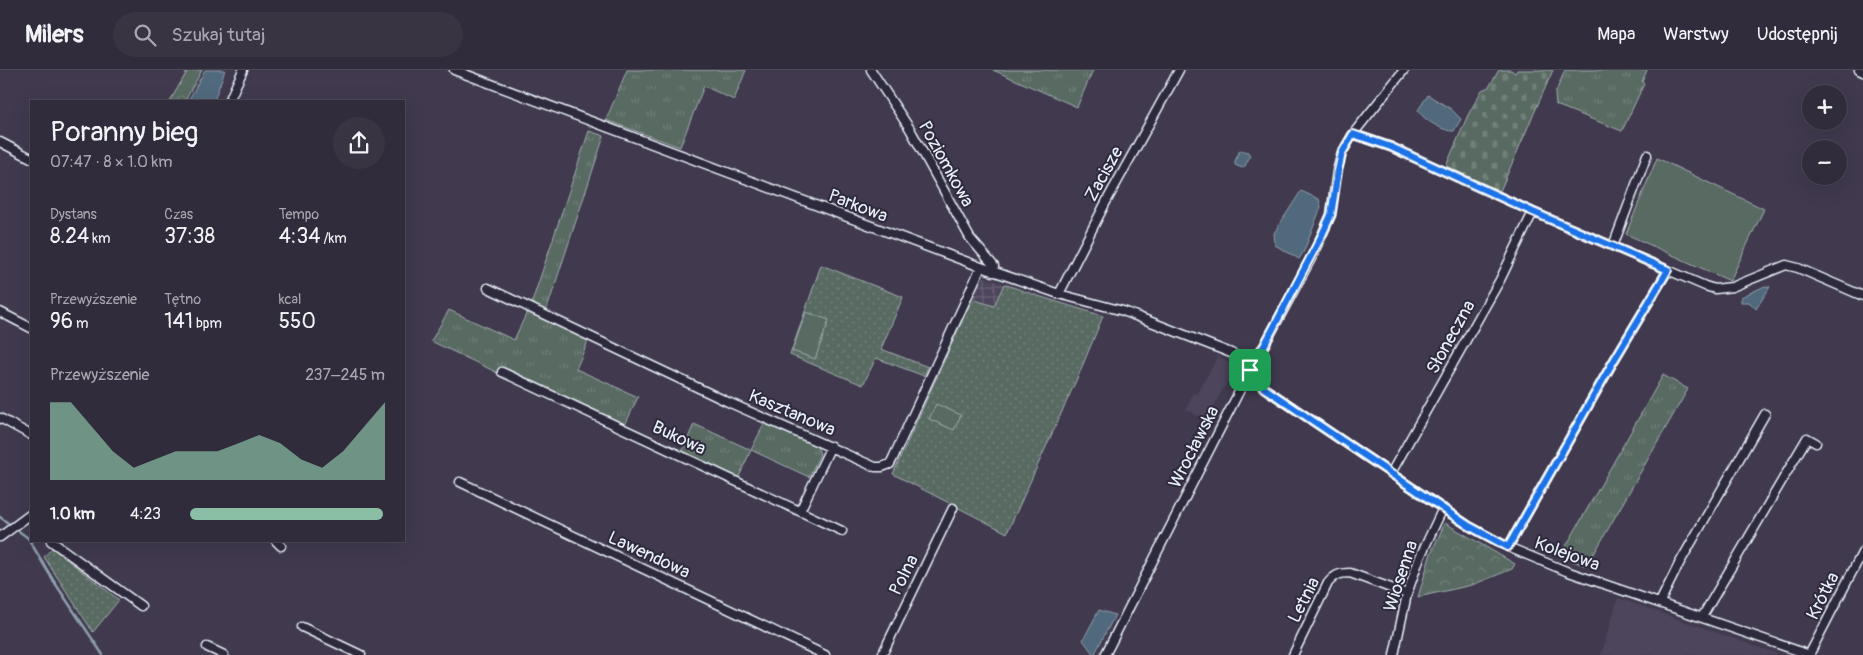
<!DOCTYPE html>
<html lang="pl">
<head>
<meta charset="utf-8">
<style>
  :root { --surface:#312c3b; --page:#393442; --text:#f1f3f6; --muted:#a8a7af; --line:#4c4855; --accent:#8abfa5 }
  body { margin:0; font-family:Pangolin,sans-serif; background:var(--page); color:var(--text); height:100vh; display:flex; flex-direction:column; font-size:19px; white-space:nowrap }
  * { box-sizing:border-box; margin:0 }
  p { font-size:16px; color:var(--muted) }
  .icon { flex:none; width:28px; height:28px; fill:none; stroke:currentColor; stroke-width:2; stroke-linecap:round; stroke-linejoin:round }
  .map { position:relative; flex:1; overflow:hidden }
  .drawer { position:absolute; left:30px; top:30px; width:375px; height:442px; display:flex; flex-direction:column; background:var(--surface); border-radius:0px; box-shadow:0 5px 20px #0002,0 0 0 1px var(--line) }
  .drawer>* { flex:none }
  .tools { position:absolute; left:1802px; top:15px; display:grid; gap:10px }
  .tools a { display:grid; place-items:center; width:45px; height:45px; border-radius:50%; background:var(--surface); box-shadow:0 5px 20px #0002,0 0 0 1px var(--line); font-size:25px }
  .pin { position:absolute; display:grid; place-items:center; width:42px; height:42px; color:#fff; margin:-21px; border-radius:10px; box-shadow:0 2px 8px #0006 }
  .round { display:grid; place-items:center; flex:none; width:52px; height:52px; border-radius:26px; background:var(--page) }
  .summary { display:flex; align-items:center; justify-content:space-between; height:85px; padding:0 20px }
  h1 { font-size:28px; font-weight:600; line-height:38px }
  .figures { display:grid; grid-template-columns:repeat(3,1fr); gap:8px; height:85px; padding:5px 20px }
  .figures div { display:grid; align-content:center }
  .figures b { font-size:21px; font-weight:600 }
  .figures small { font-size:14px; font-weight:400 }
  .figures p { font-size:14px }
  .chart { height:140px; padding:10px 20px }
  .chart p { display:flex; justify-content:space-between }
  .chart svg { width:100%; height:90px; margin-top:5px; fill:var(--accent); opacity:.7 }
  ul { padding:0 20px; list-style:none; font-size:16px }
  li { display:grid; grid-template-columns:80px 60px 1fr; align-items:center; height:38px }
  li i { height:12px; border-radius:6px; background:var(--accent) }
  header { display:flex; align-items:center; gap:30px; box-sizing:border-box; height:70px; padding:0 25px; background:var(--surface); border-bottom:1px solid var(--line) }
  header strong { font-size:24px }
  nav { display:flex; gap:28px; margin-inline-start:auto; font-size:18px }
  .search { width:350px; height:45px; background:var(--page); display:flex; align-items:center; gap:12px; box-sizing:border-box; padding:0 18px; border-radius:28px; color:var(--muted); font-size:19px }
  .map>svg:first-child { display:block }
  .built { fill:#4e455c }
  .industrial { fill:url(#industrial-grid) }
  .grass { fill:url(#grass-tufts); stroke:#a0aead }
  .forest { fill:url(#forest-crowns); stroke:#a0aead }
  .cemetery { fill:url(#cemetery-stones); stroke:#a0aead }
  .park { fill:url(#park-dots); stroke:#a0aead }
  .garden { fill:#596a62; stroke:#a0aead }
  .water { fill:#51697b; stroke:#8d9fad }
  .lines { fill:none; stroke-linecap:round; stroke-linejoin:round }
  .stream { stroke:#8d9fad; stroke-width:2.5 }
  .minor-casing { stroke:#e8f1f8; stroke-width:11 }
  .minor { stroke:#2f2a3d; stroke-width:8 }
  .route-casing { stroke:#fff; stroke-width:10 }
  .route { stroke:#1a73e8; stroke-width:6 }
  .labels { text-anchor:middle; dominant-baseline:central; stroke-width:4; stroke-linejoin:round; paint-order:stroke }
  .street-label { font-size:18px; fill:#e8f1f8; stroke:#2f2a3d }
</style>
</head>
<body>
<header>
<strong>Milers</strong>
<div class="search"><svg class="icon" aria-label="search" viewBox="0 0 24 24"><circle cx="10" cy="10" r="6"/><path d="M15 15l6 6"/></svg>Szukaj tutaj</div>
<nav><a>Mapa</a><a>Warstwy</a><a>Udostępnij</a></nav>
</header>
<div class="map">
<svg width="1863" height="585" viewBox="0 0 1863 585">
  <defs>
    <pattern id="industrial-grid" width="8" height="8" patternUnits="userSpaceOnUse" patternTransform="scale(1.25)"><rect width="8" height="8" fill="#4e455c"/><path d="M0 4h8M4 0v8" fill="none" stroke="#686074"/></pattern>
    <pattern id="grass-tufts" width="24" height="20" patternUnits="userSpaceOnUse" patternTransform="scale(1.25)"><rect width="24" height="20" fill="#596a62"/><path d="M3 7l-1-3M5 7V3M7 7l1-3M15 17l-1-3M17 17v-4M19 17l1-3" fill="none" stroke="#718079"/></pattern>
    <pattern id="forest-crowns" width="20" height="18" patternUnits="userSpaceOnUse" patternTransform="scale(1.25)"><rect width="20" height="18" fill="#596a62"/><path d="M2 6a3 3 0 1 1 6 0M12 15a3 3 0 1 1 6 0" fill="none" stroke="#718079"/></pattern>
    <pattern id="cemetery-stones" width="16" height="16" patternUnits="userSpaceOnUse" patternTransform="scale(1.25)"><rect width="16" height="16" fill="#596a62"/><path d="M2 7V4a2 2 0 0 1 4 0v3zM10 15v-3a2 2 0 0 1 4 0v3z" fill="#718079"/></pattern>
    <pattern id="park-dots" width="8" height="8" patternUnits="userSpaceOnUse" patternTransform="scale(1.25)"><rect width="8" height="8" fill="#596a62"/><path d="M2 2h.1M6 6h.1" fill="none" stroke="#718079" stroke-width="1.8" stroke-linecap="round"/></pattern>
  </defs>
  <rect width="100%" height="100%" fill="#413a4f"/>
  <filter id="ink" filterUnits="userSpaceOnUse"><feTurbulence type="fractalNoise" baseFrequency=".02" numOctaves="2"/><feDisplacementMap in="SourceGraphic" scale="10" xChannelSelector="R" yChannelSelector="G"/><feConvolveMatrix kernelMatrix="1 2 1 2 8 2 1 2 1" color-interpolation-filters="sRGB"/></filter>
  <g filter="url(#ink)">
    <path class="built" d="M1218,286L1229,293L1233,301L1206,350L1186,339L1193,323L1197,325Z
      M1618,528L1777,584V585H1601Z"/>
    <path class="industrial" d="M982,206L1004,214L995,236L972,229Z"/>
    <path class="grass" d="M627,0H746L734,30L704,16L680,77L606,50Z
      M993,0H1093L1077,37Z
      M1565,0H1647L1642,12L1644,14L1622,61L1556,35L1555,24Z
      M589,61L604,66L546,242L531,235Z
      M449,240L514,270L528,240L589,269L576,299L638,327L625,355L501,298L498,303L431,271Z
      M1663,305L1688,319L1587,496L1560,487Z
      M765,352L817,376L820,384L809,407L751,380L738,409L682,382L694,354L751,380Z"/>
    <path class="forest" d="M188,0H202L185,31H170Z
      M1445,453L1515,494L1512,499L1472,515L1418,527L1431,483Z"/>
    <path class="cemetery" d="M1499,0H1511L1515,3L1517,0H1553L1500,121L1446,96L1468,45L1482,20L1489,17Z"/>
    <path class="park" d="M821,195L903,227L881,279L928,297L924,306L876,288L863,315L790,285Z
      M1004,214L1038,226L1103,246L1079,304L1007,463L893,404L972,229L994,236Z
      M52,478L119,530L93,562L44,487Z"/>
    <path class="garden" d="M1657,88L1764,139L1730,211L1626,164Z
      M806,242L829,250L815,289L792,281Z
      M936,334L961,345L954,360L929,349Z"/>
    <path class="water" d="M205,0H225L214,31H188Z
      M1428,25L1451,39L1461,49L1454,61C1444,62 1422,49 1418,40Z
      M1240,80L1248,82L1250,86L1245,96L1242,98L1235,95V91Z
      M1301,121L1319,129L1321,137L1304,181L1299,189L1275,175L1274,163Z
      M1765,216L1770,217L1756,239L1749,232H1741V227Z
      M1099,540L1115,545L1094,585L1083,570Z"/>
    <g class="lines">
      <path class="stream" d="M0,447L28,468L53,510L103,585"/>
      <defs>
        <path id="minor" d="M454,0L981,197L1059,224L1123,241L1231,283C1247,290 1252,307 1264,318L1469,456L1508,477L1566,501L1810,585
          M871,0L910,59L970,168L994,196L993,202
          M1859,0L1863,2
          M229,31L243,0
          M1353,64L1391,77L1533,142L1705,216L1715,219L1732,217L1786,195L1798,198L1863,226
          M0,72L31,88
          M1613,176L1647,85
          M488,218L728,332L875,397H882L890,394L893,388L981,197
          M1059,224L1106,132L1179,0
          M0,242L31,258
          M502,302L842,461
          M0,348L31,365
          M1391,403L1500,210L1533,142
          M460,412L825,585
          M800,441L831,376
          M0,467L31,444
          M51,471L141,536
          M276,471L281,476
          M1508,477L1613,292L1668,200
          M1660,532L1679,494L1765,344
          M1702,547L1807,368L1816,373
          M302,557L361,585
          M207,577L224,585
          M882,585L953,438
          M1105,585L1244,312L1254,289L1264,276L1313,185L1331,145L1337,101L1342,83L1353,64L1404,0
          M1293,585L1328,513C1335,505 1339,503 1350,503L1407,524
          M1394,585L1407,524L1420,487L1443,438
          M1809,585L1863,481"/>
      </defs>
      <use href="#minor" class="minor-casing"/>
      <use href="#minor" class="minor"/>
    </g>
  </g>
  <g class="lines" filter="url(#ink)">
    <defs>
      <path id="route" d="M1353,64L1391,77L1533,142L1668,200L1613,292L1508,477L1469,456L1264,318L1250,300L1254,289L1264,276L1322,165L1331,145L1338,101L1342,83Z"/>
    </defs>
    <use href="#route" class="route-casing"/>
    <use href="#route" class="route"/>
  </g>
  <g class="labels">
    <g class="street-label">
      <text transform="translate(946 94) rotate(61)">Poziomkowa</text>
      <text transform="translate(1104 104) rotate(-61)">Zacisze</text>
      <text transform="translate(858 136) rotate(21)">Parkowa</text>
      <text transform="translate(1451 267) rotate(-61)">Słoneczna</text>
      <text transform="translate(792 343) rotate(23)">Kasztanowa</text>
      <text transform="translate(679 368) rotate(25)">Bukowa</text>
      <text transform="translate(1194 377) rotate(-63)">Wrocławska</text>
      <text transform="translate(1567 484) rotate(20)">Kolejowa</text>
      <text transform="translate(649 485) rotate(25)">Lawendowa</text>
      <text transform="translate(904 505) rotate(-63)">Polna</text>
      <text transform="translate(1401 506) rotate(-72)">Wiosenna</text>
      <text transform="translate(1823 526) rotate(-63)">Krótka</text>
      <text transform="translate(1304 530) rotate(-63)">Letnia</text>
    </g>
  </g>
</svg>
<div class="tools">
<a>+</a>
<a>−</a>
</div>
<div class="pin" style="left:1250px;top:300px;background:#1e9e55"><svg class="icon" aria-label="arrive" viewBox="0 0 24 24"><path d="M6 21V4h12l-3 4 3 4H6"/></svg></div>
<section class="drawer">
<div class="summary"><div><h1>Poranny bieg</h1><p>07:47 · 8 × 1.0 km</p></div><a class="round"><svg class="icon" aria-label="share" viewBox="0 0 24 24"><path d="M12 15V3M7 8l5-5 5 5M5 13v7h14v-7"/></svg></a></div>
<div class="figures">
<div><p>Dystans</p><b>8.24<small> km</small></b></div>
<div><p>Czas</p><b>37:38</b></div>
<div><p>Tempo</p><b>4:34<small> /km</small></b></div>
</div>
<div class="figures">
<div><p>Przewyższenie</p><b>96<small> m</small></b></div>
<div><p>Tętno</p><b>141<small> bpm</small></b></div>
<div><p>kcal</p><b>550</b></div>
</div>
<div class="chart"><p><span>Przewyższenie</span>237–245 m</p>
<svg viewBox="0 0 160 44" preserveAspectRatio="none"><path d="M0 44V6L10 6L20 18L30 30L40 38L50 34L60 30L70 30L80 30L90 26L100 22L110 26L120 34L130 38L140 30L150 18L160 6V44z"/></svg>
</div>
<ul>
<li><b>1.0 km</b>4:23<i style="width:99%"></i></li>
</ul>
</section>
</div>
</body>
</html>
